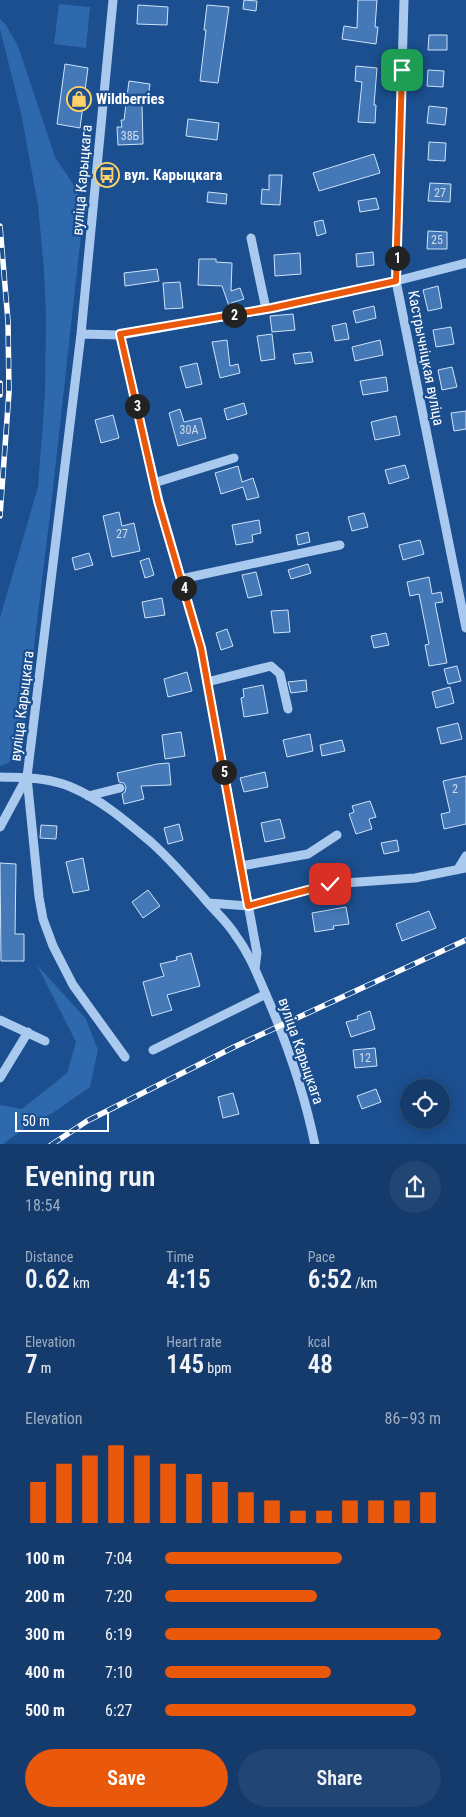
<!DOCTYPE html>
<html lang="en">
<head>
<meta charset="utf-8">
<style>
  :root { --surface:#143b6b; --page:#214673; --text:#f1f3f6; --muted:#9dadc1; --line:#33557e; --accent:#ea580c }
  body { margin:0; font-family:"Roboto Condensed",sans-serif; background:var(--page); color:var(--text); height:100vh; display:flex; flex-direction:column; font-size:19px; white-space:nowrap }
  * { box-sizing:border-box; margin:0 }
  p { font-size:16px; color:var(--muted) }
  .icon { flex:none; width:28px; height:28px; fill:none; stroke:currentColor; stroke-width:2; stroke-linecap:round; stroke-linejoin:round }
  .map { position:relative; height:1144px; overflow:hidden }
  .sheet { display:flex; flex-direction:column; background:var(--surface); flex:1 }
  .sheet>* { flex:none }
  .controls { position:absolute; left:400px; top:1079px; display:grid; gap:10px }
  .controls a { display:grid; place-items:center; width:50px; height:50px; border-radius:50%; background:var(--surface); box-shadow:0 2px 12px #0003,0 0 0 1px var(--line); font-size:25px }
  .scale { position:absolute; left:15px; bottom:12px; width:94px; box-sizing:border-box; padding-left:5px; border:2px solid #fff; border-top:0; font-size:14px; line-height:18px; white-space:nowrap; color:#fff; -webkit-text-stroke:4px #1b4f8f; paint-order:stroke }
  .pin { position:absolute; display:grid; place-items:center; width:42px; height:42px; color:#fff; margin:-21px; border-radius:10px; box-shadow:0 2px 8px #0006 }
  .km { position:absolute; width:25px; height:25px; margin:-12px; border-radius:50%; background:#222; color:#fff; font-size:14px; line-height:25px; text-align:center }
  .round { display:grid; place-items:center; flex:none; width:52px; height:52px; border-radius:26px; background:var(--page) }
  .head { display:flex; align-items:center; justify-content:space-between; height:85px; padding:0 25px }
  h1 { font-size:28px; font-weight:600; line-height:38px }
  .metrics { display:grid; grid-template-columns:repeat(3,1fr); gap:8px; height:85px; padding:5px 25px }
  .metrics div { display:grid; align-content:center }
  .metrics b { font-size:25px; font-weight:600 }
  .metrics small { font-size:14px; font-weight:400 }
  .metrics p { font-size:14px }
  .chart { height:140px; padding:10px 25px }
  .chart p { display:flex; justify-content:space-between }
  .chart svg { width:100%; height:90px; margin-top:5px; stroke:var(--accent); stroke-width:6 }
  .action { display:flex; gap:10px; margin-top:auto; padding:10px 25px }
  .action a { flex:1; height:58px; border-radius:30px; background:var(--accent); color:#fff; font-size:20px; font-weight:600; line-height:58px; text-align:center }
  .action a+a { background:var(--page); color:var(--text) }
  ul { padding:0 25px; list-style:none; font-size:16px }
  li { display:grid; grid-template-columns:80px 60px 1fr; align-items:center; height:38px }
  li i { height:12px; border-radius:6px; background:var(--accent) }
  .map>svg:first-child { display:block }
  .green { fill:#2e69ad }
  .building { fill:#4478b7; stroke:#cfe3fa }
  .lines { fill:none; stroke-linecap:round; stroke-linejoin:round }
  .minor { stroke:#a9c9ee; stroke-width:9 }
  .rail-casing { stroke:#fff; stroke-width:5.5 }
  .rail { stroke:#1b4f8f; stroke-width:4; stroke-dasharray:11; stroke-linecap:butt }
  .route-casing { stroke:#fff; stroke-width:10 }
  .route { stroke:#ea580c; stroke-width:6 }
  .labels { text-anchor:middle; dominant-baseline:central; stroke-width:5; stroke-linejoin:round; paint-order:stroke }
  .number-label { font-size:12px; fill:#d0dded }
  .poi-label { font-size:15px; font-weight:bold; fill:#fff; stroke:#1b4f8f; text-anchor:start }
  .street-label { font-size:15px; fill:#fff; stroke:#1b4f8f }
</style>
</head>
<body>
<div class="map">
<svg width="466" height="1145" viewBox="0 0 466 1145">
  <rect width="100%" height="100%" fill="#1b4f8f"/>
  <path class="green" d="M59,4L90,7L86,48L54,44Z
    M0,19L6,25L18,46L55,157C64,172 77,185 80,203C83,213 81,225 81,235L51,506L25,720C21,739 21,761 0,766V618L38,487L45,394L46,316L44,270L38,205L21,113L0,29Z
    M37,965L86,1019L98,1050L90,1087L51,1114L33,1122L3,1144H0V1105L22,1109L67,1073L76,1042Z"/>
  <path class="building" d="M244,0L257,1L256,11L243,9Z
    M358,0H377L375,27H378L376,44L342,39L344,26L357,28Z
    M138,5L168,7L167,25L137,24Z
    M207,5L229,7L218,83L200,81L206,30H204Z
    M429,35H447V50H428Z
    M65,64L88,68L80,128L57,124Z
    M356,66L377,68L374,105H376L375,123L358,122L362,82L355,81Z
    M428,70L444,71L443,87L427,86Z
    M129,81L150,84L147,105H142L143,144L118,145L117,127H122L121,120H124Z
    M429,106L447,108L445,125L427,123Z
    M188,119L219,123L217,140L186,136Z
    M429,142L446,143L445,161L428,160Z
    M374,154L380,173L319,191L313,173Z
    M269,175H282L280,205L261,204L262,189L269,190Z
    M430,183L451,184L450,202L428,201Z
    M208,192L227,194L226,204L207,202Z
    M376,198L379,209L360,212L358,201Z
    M323,220L326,233L317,236L314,222Z
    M428,231L447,232V249H427Z
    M373,252L374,265L357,267L356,254Z
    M300,253L301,274L275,276L274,255Z
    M199,259H216V262L232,263L231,291L240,288L244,299L231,303L230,309L222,286L198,285Z
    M157,269L159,281L125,286L124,273Z
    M180,282L183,308L165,309L163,283Z
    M438,286L442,308L428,311L423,290Z
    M374,306L376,318L356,323L353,311Z
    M293,314L295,330L272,332L270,316Z
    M346,323L349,339L335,341L332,326Z
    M451,327L454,344L436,347L433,330Z
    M272,334L275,359L261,361L257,336Z
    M227,340L230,366L238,364L240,373L220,378L212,342Z
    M380,340L383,355L355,361L352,347Z
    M311,352L313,362L295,364L293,354Z
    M197,363L202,384L186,388L180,367Z
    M452,367L457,387L442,390L438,370Z
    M386,377L388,391L363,395L360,381Z
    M244,403L247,414L227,420L224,409Z
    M180,409L184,422L201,418L206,438L178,446L169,413Z
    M466,411V429L454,431L451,413Z
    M113,415L119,438L101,443L95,420Z
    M396,416L400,435L375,440L371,422Z
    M405,465L409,478L389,484L385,470Z
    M238,466L242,482L253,478L259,497L247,500L243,487L221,494L215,473Z
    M119,512L122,526L134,523L140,551L112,557L103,516Z
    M364,513L368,527L352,531L348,517Z
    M259,520L261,533L252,535L253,542L236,545L232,525Z
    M308,532L310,542L298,545L296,535Z
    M420,540L424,554L403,560L399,545Z
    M89,553L93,565L75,570L72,558Z
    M149,558L154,575L145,578L140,561Z
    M308,564L311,573L291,579L288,570Z
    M256,572L262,595L248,598L242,575Z
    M429,577L432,594L441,592L443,602L435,603L447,663L429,666L425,645L429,644L419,594L410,596L407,582Z
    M162,598L165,615L145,618L142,602Z
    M288,610L290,632L274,633L271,611Z
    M227,629L233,646L221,650L216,633Z
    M386,633L389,645L374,648L371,636Z
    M457,666L461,681L448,684L444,669Z
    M187,672L192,691L168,697L164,679Z
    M306,680L307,691L291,693L288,682Z
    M263,685L268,713L244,717L241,698L244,697L243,689Z
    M450,687L454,703L436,708L432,692Z
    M458,723L462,739L441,744L437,728Z
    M181,732L185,756L165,759L162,735Z
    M310,734L313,751L287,757L283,740Z
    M342,740L345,751L322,756L320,745Z
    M169,763L171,785L141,786L144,799L124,804L122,794L125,792L126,787L124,783L119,782L117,773L157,764Z
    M265,772L268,787L244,792L240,778Z
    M466,776V824L444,829L441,814L450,812L443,781Z
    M370,801L376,817L369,819L372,829L356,834L349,814L354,812L352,806Z
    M280,819L285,838L265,842L261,823Z
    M179,824L183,840L168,844L164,828Z
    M41,825L57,826L56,839L40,838Z
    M397,840L399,851L384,854L381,843Z
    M83,858L89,890L73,893L66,862Z
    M0,863L16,864L15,934H24V961H1Z
    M148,890L160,906L143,918L132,902Z
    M346,907L349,924L333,926L334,929L315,932L312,913Z
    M429,911L436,928L402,941L396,924Z
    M191,953L200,986L167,995L172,1010L152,1016L143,982L164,976L160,964L177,960L176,957Z
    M370,1011L375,1029L351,1037L346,1022L358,1019L357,1016Z
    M375,1048L377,1066L355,1068L353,1050Z
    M376,1089L381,1102L362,1109L357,1096Z
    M233,1093L239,1114L223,1118L218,1097Z"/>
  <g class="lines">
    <path class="minor" d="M113,0L81,334L27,777L39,897L43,919L53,946L73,985L125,1057
      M404,0L396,281L466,628
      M251,238L266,309
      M81,334L120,335L159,501L201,648L257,953L255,969
      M120,335L272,308L396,281L466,263
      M154,483L234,458
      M181,579L340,545
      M207,682L271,666L280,674L288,709
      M0,777C24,778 48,777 71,787C102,800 127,822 152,843C173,862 191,883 209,904C218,914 229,924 236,936C248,952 256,971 264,990C286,1040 304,1091 315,1145
      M88,796L120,788
      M0,827L27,777
      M241,866L308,854L337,835
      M458,869L466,856
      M209,903L248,906L330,884L415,878L466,868
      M0,1020L45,1041
      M153,1050L266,994
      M0,1078L28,1032"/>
    <defs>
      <path id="rail" d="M0,226L8,321L9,392L0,516
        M0,383V395
        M51,1145L87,1121L234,1047L466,940"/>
    </defs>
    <use href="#rail" class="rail-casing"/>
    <use href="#rail" class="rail"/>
  </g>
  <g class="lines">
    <defs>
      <path id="route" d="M330,884L248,906L201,648L158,501L120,334L272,308L396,281L402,70"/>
    </defs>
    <use href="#route" class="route-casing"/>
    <use href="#route" class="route"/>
  </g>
  <defs>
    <symbol id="shop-ring" viewBox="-11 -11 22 22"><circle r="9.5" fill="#1b4f8f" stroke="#ffd166" stroke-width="1.5"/><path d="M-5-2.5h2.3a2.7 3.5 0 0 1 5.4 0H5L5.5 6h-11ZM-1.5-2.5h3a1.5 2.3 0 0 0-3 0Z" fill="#ffd166"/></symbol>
    <symbol id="bus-ring" viewBox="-11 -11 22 22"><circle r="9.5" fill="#1b4f8f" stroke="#ffd166" stroke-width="1.5"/><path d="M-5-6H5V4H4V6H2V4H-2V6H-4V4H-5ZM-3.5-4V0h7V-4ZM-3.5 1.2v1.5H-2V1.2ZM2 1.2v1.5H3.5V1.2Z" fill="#ffd166"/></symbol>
  </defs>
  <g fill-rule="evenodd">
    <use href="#shop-ring" x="65" y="85" width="28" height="28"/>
    <use href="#bus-ring" x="93" y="161" width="28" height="28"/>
  </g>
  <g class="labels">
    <g class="number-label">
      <text x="130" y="136">38Б</text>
      <text x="440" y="193">27</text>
      <text x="437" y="240">25</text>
      <text x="189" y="430">30А</text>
      <text x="122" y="534">27</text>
      <text x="455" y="789">2</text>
      <text x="365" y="1058">12</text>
    </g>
    <g class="poi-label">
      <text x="96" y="99">Wildberries</text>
      <text x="124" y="175">вул. Карыцкага</text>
    </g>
    <g class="street-label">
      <text transform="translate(82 180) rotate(-85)">вуліца Карыцкага</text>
      <text transform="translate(426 358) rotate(79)">Кастрычніцкая вуліца</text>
      <text transform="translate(22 706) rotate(-83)">вуліца Карыцкага</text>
      <text transform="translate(301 1051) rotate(71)">вуліца Карыцкага</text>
    </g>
  </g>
</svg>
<div class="controls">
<a><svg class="icon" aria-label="locate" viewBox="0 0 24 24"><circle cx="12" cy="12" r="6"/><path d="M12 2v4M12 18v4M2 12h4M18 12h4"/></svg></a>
</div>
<div class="scale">50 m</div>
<div class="pin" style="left:402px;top:70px;background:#1e9e55"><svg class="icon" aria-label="arrive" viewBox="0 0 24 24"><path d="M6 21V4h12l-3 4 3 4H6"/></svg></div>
<div class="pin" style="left:330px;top:884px;background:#d93025"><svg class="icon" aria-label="check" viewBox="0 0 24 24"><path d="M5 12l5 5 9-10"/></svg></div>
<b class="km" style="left:397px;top:258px">1</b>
<b class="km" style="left:234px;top:315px">2</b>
<b class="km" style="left:137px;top:406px">3</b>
<b class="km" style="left:184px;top:588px">4</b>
<b class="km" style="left:224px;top:772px">5</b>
</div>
<section class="sheet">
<div class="head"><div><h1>Evening run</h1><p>18:54</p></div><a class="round"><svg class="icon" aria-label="share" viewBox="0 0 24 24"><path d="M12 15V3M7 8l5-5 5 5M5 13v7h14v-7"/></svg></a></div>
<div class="metrics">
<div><p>Distance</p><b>0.62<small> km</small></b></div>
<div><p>Time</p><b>4:15</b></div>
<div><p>Pace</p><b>6:52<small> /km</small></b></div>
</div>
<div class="metrics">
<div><p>Elevation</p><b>7<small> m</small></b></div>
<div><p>Heart rate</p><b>145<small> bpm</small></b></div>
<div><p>kcal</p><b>48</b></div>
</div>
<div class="chart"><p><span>Elevation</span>86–93 m</p>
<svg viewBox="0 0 160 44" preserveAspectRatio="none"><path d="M5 44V24M15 44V15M25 44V11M35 44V6M45 44V11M55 44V15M65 44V20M75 44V24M85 44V29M95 44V33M105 44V38M115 44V38M125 44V33M135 44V33M145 44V33M155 44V29"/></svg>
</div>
<ul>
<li><b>100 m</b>7:04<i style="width:64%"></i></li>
<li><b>200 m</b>7:20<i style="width:55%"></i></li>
<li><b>300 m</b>6:19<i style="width:100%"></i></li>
<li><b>400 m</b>7:10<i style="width:60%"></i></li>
<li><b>500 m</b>6:27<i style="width:91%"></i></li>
</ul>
<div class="action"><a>Save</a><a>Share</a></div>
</section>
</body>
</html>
